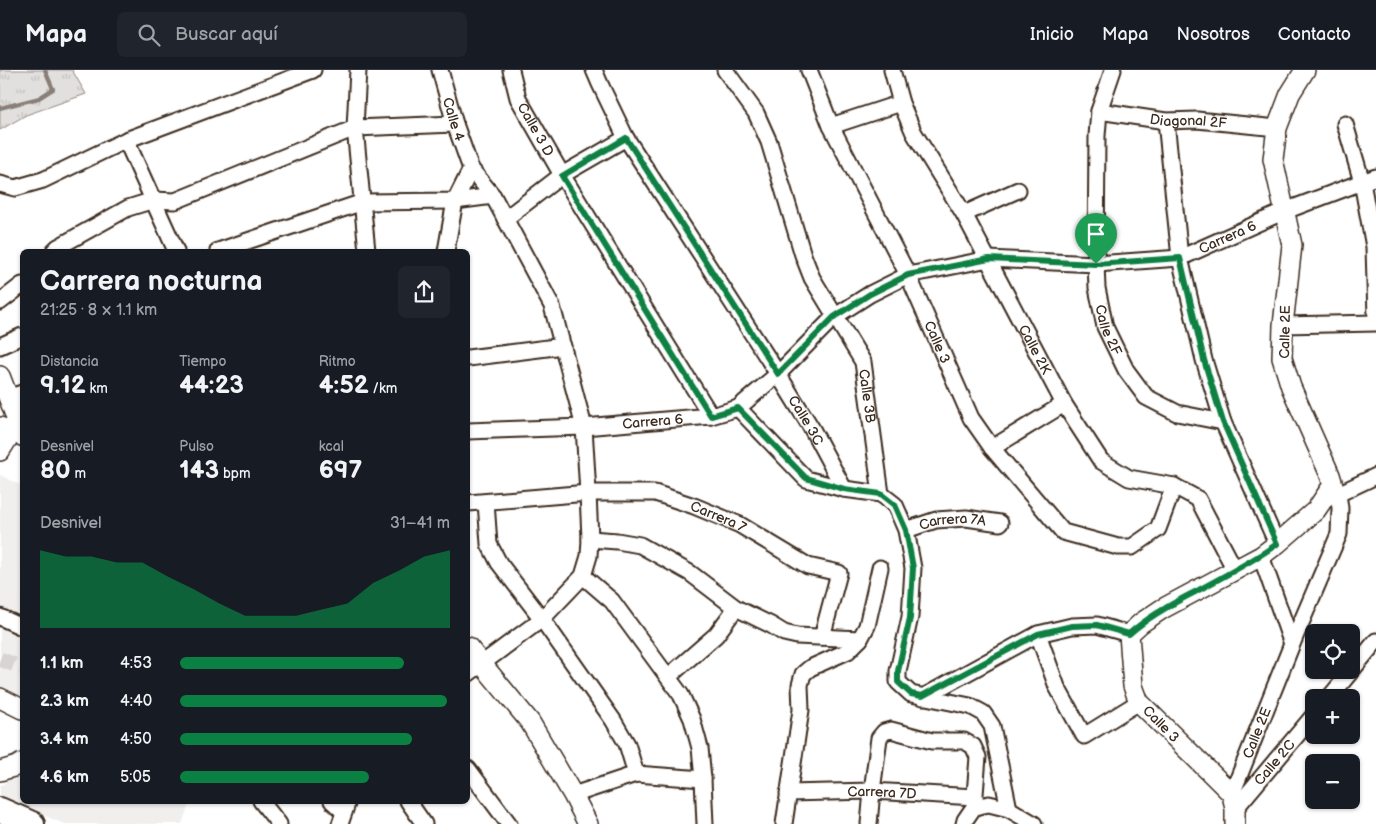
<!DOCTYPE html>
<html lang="es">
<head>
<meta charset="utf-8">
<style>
  :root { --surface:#171b24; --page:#20242c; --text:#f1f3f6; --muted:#9ea1a6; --line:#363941; --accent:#0b8043 }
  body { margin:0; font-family:"Balsamiq Sans",sans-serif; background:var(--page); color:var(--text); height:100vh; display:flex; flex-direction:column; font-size:19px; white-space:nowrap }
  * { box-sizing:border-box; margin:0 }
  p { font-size:16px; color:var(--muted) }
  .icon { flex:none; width:28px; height:28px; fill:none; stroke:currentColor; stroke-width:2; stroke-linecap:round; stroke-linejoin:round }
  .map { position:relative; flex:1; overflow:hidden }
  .sheet { position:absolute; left:20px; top:179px; width:450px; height:555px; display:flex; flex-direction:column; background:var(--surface); border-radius:8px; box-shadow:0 1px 4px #0004 }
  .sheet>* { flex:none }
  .controls { position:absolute; left:1305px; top:554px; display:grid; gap:10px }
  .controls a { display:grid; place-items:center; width:55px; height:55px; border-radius:8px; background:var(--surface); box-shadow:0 1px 4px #0004; font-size:25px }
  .pin { position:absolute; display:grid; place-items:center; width:42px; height:42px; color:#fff; margin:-51px -21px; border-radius:50% 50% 50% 0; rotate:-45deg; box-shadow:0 0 5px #0007 }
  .pin .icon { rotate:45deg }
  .round { display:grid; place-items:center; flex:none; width:52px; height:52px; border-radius:8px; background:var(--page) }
  .head { display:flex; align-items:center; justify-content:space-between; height:85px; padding:0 20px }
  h1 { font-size:28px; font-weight:600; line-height:38px }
  .stats { display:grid; grid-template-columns:repeat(3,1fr); gap:8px; height:85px; padding:5px 20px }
  .stats div { display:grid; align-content:center }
  .stats b { font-size:25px; font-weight:600 }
  .stats small { font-size:14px; font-weight:400 }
  .stats p { font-size:14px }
  .chart { height:140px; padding:10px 20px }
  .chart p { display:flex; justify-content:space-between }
  .chart svg { width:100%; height:90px; margin-top:5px; fill:var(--accent); opacity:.7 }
  ul { padding:0 20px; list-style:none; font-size:16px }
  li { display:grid; grid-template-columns:80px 60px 1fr; align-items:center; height:38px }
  li i { height:12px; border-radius:6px; background:var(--accent) }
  header { display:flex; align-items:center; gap:30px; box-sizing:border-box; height:70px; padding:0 25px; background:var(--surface); border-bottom:1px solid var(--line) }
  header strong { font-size:24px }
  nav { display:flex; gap:28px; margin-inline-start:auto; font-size:18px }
  .search { width:350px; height:45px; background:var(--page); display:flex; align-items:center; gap:12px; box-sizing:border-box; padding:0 18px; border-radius:8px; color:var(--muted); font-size:19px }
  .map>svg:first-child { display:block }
  .built { fill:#f1efee }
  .grass { fill:url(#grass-tufts); stroke:#8e857e }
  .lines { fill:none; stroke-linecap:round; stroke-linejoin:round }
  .stream { stroke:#887e77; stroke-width:4 }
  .minor-tunnel { stroke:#d8d4d2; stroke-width:15; stroke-dasharray:15 8; stroke-linecap:butt }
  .minor-casing { stroke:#3b2a1e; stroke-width:19 }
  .tertiary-casing { stroke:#3b2a1e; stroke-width:22 }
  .primary-casing { stroke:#3b2a1e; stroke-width:28 }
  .minor { stroke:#fff; stroke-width:15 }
  .tertiary { stroke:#fff; stroke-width:19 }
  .primary { stroke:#fff; stroke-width:24 }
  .route-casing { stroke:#fff; stroke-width:10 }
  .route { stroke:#0b8043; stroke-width:6 }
  .labels { text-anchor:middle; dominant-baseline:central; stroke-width:4.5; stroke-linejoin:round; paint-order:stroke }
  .street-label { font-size:14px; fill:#3b2a1e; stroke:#fff }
</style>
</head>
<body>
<header>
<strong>Mapa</strong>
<div class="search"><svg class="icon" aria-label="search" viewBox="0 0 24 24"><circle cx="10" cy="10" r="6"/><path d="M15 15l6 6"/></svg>Buscar aquí</div>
<nav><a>Inicio</a><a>Mapa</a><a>Nosotros</a><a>Contacto</a></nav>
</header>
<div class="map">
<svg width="1376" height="754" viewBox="0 0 1376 754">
  <defs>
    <pattern id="grass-tufts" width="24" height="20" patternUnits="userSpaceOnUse" patternTransform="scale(1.25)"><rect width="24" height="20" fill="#e2e0de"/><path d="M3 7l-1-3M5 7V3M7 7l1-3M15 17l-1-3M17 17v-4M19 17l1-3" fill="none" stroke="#c3c0be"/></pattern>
  </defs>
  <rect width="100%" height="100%" fill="#fff"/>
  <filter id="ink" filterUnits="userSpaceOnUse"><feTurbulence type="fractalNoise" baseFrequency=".02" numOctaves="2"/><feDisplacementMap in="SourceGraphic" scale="10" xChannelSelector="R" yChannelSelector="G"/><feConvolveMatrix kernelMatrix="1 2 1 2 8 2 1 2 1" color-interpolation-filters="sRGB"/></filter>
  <g filter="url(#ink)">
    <path class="built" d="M0,405L22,416V630L0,618Z
      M22,700V731H190L182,754H65L0,728V716Z"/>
    <path class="grass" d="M0,0H72L86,24L26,45L0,60Z"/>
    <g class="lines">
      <path class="stream" d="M0,38L39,28L53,19L45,0"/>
      <path class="minor-tunnel" d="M0,589L22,598"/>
      <defs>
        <g id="minor">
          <path d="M358,0L355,58L367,181"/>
          <path id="s1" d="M440,0L455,54L471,99L493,126L552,236L584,357L588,423L590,469L589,486L583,506L542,549L468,604"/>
          <path id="s2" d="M511,0L518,28L562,105L711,346"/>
          <path id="s3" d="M594,0L600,14L626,68L778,304L812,359L844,419"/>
          <path id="s4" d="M725,0L756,43L769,72L803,185L812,208L863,292L881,424L895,435L906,460L913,498L910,547L898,601V612L911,624L970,636L983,643L992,656L1009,739"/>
          <path id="s5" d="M809,0L831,56L908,205L971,348L992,378L1063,462L1118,477H1132L1158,459L1174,416"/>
          <path id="s6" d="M892,0L901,33L914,63L964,144L1064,334L1101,391L1129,408L1174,416L1198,429L1235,500"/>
          <path id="s7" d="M1113,0L1099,41L1097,66L1096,194L1097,218L1105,257L1126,300L1146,327L1177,343L1223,352"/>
          <path id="s8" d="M1099,41L1166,51L1197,50L1277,58"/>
          <path d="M1166,51L1180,188L1204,290L1223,352L1277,474"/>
          <path d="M1345,54L1362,112L1374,177L1376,248"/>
          <path d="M831,56L901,33"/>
          <path d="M126,70L176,181"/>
          <path d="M0,114L15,118L43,110L126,70L313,0"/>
          <path d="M964,144L1018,120"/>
          <path d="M505,149L562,105L626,68"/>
          <path d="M54,181L58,177L128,138L154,130L175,131L355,58L455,54"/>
          <path d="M218,181L363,132L455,131L493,126"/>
          <path d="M446,181L455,131L471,99"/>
          <path d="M0,232L22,215"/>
          <path d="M1283,255L1376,253"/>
          <path d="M0,276L22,266"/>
          <path d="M468,288L563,276"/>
          <path d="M8,328L22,323"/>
          <path d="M738,338L806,409L844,419L881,424"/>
          <path id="s9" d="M468,361L584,357L711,346L738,338L778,304L834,247L870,224L908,205L989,189L1096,194L1180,188L1285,141L1362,112L1376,107"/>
          <path d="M992,378L1064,334"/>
          <path d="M1338,424L1376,406"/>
          <path d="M486,432L489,474L499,493L542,549L613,650L627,674L636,704"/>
          <path id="s10" d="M468,433L588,423H655L694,436L740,455L808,496L839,503L822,567"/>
          <path id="s11" d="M906,460L936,450L966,448L1000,453"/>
          <path d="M590,469L617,471L640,475L690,503L736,538L771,555L784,563L797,566L860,569"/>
          <path d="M1261,486L1292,574"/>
          <path d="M583,506L612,531L681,625L692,649L700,678L703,709L705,754"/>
          <path d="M0,547L22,557"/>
          <path d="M1038,564L1057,617L1084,666L1139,632"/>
          <path d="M668,607L716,565L736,538"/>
          <path d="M923,627L1038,564L1072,556L1097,555L1129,564"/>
          <path d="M1329,628L1376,571"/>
          <path d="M468,699L509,754"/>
          <path id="s12" d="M788,723L872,721L975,727"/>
          <path id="s13" d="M1232,724L1292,574L1339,464L1340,438L1338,424L1333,415"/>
          <path d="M573,725L636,704L703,709"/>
          <path d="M261,731L279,754"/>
          <path d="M332,731L344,742"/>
          <path d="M408,731L424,754"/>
          <path d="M974,737L989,734L1009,739L1034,754"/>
          <path id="s14" d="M1235,739L1314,645"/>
          <path d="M340,754L348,731"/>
          <path d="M784,754L801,640L800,615L803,604L810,598L848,581L860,569L867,556L880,498"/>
          <path d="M869,754L872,721L879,668L884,662L891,660L932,671H964L973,676L978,687L974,737L965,750L964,754"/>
        </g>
        <path id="tertiary" d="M0,306L22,363
          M0,357L22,366
          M0,381L12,362
          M468,577L530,652L573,725L588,754
          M0,628L22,639
          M0,701L17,696L22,693
          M1235,754V739L1232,724L1139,632L1133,616L1129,564L1141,553L1162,539L1235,500L1261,486L1277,474L1316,440L1333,415L1330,405L1291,317L1282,288L1283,255L1292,175L1273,89L1277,58L1290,24L1305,0"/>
        <path id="primary" d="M0,740L32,754"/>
      </defs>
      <use href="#minor" class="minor-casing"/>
      <use href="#tertiary" class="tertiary-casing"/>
      <use href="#primary" class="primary-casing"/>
      <use href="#minor" class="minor"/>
      <use href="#tertiary" class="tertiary"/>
      <use href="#primary" class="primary"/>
    </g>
  </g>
  <g class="lines" filter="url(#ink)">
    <defs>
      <path id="route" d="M626,68L778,304L834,247L870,224L908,205L989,189L1096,194L1180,188L1204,290L1223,352L1277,474C1252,492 1224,506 1197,521C1173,533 1149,546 1129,564L1097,555L1072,556L1038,564L922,626L911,624L898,612V601L910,548L913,498L906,460L895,435L881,424L844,419L806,408L738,338L711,346L562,106Z"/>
    </defs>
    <use href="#route" class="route-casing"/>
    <use href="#route" class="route"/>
  </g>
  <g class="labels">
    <g class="street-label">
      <text stroke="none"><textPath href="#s1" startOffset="51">Calle 4</textPath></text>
      <text stroke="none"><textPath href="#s8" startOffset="90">Diagonal 2F</textPath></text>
      <text stroke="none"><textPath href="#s2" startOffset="65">Calle 3 D</textPath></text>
      <text stroke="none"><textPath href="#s9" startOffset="815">Carrera 6</textPath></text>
      <text stroke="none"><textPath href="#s7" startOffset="264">Calle 2F</textPath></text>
      <text transform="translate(1285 262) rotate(-89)">Calle 2E</text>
      <text stroke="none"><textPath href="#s5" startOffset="301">Calle 3</textPath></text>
      <text stroke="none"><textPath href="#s6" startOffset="315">Calle 2K</textPath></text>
      <text stroke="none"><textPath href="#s4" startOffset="360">Calle 3B</textPath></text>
      <text stroke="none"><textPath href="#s3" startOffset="410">Calle 3C</textPath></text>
      <text stroke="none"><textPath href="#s9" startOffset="185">Carrera 6</textPath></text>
      <text stroke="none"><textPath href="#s10" startOffset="255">Carrera 7</textPath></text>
      <text stroke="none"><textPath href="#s11" startOffset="48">Carrera 7A</textPath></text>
      <text transform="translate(1161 654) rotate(45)">Calle 3</text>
      <text stroke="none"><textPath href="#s13" startOffset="66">Calle 2E</textPath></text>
      <text stroke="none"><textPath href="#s14" startOffset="61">Calle 2C</textPath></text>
      <text stroke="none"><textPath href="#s12" startOffset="94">Carrera 7D</textPath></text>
    </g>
  </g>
</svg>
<div class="controls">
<a><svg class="icon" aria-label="locate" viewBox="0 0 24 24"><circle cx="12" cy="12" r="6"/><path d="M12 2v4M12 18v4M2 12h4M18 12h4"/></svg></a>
<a>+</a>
<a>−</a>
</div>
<div class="pin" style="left:1096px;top:194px;background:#1e9e55"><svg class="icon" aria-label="arrive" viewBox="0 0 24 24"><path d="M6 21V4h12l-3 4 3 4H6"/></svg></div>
<section class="sheet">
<div class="head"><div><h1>Carrera nocturna</h1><p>21:25 · 8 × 1.1 km</p></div><a class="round"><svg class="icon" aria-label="share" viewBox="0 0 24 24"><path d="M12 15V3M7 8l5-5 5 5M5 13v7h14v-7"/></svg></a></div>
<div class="stats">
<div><p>Distancia</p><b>9.12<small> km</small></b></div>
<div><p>Tiempo</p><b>44:23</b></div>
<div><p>Ritmo</p><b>4:52<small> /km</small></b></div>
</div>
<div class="stats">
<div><p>Desnivel</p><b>80<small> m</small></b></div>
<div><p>Pulso</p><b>143<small> bpm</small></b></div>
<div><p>kcal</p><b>697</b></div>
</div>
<div class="chart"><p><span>Desnivel</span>31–41 m</p>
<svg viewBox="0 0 160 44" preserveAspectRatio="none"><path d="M0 44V6L10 9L20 9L30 12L40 12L50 19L60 25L70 32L80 38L90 38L100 38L110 35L120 32L130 22L140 16L150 9L160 6V44z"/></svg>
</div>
<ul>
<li><b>1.1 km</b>4:53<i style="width:83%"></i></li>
<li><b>2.3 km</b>4:40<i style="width:99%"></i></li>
<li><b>3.4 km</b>4:50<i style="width:86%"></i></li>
<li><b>4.6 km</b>5:05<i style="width:70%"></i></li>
</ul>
</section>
</div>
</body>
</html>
